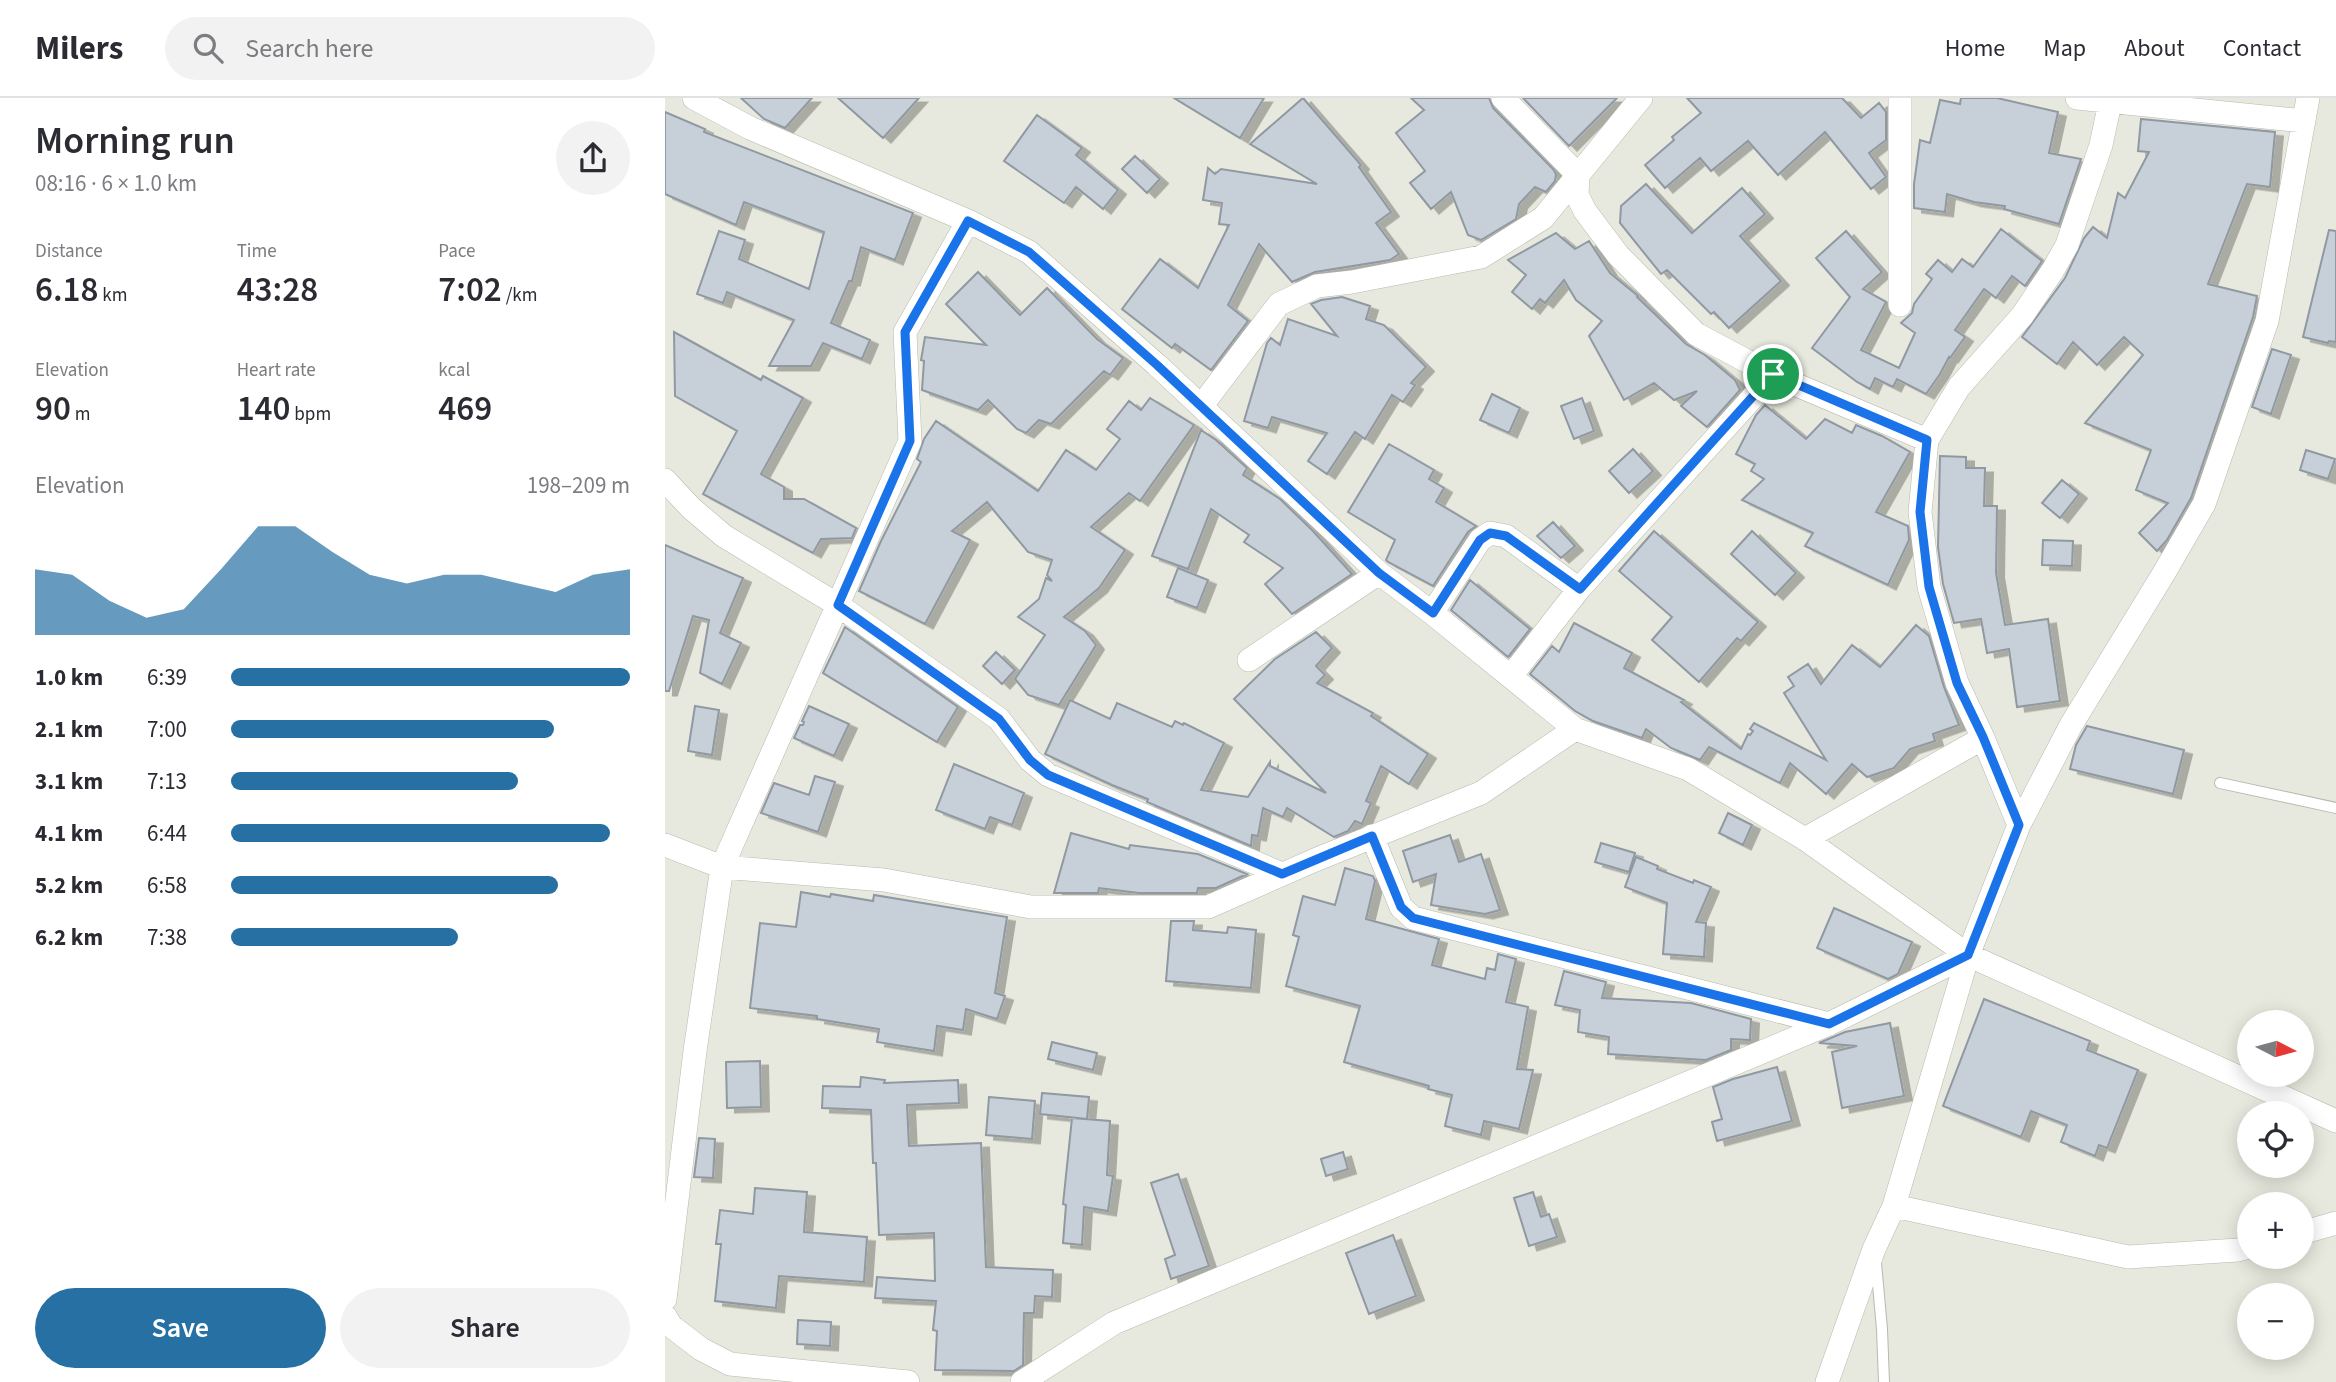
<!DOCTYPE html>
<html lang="en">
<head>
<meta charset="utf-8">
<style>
  :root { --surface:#fff; --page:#f2f2f3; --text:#2b2b33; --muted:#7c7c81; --line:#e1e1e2; --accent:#2770a4 }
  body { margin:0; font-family:"Source Sans 3",sans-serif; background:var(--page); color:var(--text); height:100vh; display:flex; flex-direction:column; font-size:26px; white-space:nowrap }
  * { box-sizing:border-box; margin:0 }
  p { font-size:23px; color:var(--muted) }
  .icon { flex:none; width:38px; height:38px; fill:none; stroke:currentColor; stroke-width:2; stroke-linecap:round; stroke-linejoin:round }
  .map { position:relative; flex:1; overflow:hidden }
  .sheet { display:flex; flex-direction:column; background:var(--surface); width:665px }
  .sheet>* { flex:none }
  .needle { width:46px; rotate:96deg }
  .fabs { position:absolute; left:1572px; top:912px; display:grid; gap:14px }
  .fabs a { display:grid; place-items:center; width:77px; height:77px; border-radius:50%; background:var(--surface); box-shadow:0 4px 18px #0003; font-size:35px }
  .pin { position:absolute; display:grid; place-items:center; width:60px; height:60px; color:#fff; margin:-30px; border:4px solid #fff; border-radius:50%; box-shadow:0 2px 7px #0007 }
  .round { display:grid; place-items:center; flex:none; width:74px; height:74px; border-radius:37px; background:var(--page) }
  .head { display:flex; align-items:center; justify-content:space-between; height:119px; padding:0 35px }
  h1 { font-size:38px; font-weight:600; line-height:52px }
  .stats { display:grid; grid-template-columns:repeat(3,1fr); gap:10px; height:119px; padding:7px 35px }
  .stats div { display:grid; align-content:center }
  .stats b { font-size:35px; font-weight:600 }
  .stats small { font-size:19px; font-weight:400 }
  .stats p { font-size:19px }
  .chart { height:196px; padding:14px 35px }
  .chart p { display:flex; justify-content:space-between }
  .chart svg { width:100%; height:126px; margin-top:7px; fill:var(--accent); opacity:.7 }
  .cta { display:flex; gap:14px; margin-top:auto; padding:14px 35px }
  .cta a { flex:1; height:80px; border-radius:42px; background:var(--accent); color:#fff; font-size:28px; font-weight:600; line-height:80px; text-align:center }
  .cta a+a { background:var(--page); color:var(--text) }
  ul { padding:0 35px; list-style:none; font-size:23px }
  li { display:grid; grid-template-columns:112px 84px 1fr; align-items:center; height:52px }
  li i { height:18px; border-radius:9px; background:var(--accent) }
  header { display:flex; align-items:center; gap:42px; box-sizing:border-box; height:98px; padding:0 35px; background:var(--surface); border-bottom:2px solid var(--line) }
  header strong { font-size:33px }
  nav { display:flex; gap:38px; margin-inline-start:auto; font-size:24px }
  .search { width:490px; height:63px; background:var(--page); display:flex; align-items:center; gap:18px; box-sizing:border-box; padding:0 24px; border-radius:38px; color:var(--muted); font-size:26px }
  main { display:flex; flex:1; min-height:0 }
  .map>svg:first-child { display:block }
  .building { fill:#c7d0d8; stroke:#9099a1; stroke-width:2; filter:url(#shadow) }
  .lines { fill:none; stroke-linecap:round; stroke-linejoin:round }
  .service-casing { stroke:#b7b9ae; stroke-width:12 }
  .minor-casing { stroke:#b7b9ae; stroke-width:24 }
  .service { stroke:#fff; stroke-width:10 }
  .minor { stroke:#fff; stroke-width:23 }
  .route-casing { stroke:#fff; stroke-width:14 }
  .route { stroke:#1a73e8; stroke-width:9 }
</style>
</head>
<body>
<header>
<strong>Milers</strong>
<div class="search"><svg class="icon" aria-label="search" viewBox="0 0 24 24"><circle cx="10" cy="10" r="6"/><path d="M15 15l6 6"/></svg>Search here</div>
<nav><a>Home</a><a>Map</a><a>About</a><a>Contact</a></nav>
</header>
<main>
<section class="sheet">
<div class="head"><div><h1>Morning run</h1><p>08:16 · 6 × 1.0 km</p></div><a class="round"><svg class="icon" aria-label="share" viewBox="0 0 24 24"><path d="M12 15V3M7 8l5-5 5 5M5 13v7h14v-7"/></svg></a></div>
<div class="stats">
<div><p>Distance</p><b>6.18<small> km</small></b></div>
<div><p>Time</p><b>43:28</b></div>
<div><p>Pace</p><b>7:02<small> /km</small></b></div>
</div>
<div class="stats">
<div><p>Elevation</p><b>90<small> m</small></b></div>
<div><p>Heart rate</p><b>140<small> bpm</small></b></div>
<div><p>kcal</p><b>469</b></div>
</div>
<div class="chart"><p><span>Elevation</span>198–209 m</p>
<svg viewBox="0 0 160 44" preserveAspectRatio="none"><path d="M0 44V21L10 23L20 32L30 38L40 35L50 21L60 6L70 6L80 15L90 23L100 26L110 23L120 23L130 26L140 29L150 23L160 21V44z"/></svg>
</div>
<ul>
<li><b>1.0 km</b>6:39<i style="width:100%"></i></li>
<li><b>2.1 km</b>7:00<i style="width:81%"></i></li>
<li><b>3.1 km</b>7:13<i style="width:72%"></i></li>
<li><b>4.1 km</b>6:44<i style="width:95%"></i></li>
<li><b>5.2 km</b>6:58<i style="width:82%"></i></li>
<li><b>6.2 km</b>7:38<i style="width:57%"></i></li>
</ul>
<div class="cta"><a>Save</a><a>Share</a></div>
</section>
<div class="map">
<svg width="1671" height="1284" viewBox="0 0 1671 1284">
  <defs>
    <filter id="shadow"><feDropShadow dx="8" dy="4.5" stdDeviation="0" flood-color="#0004"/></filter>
  </defs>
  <rect width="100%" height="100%" fill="#e8e9de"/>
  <path class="building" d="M76,0H147L120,30L99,21Z
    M173,0H254L218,40Z
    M509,0H599L575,40Z
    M638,0L696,67L694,69L726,114L711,125L734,156L725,162L650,174L627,184L594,146L563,207L583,223L546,272L510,246L507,250L457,211L495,161L533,190L564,127L554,126L557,105L538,102L543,70L550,76L556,71L652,86L585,46Z
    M746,0H824L828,10L888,71L891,76L890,83L881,94L870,89L854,106L851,121L816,142L803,137L786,94L766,111L745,85L760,73L731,35L759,12Z
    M858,0H952L904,48Z
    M1022,0H1177L1196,20L1214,5L1221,14V42L1204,55L1221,79L1206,91L1160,34L1113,77L1083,43L1046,73L1035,60L1000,90L980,67L1009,42L1007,39L1036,15Z
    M1296,0H1332L1393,14L1384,55L1416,61L1394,126L1339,111L1340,108L1309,104L1282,96L1280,114L1249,110V86L1255,42L1265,45L1275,2L1295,6Z
    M0,14L40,31L39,34L248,115L230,162L196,149L187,183H184L166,225L205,242L197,261L158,245L146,268H104L129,222L62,194L58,205L32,196L54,133L80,142L74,161L144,191L159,134L79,104L71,127L0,96Z
    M372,17L417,50L411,57L453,92L438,111L411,89L399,105L339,63Z
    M1476,21L1610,34L1605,89L1582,86L1543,186L1592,198L1588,219L1526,400L1502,442L1492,453L1474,435L1503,405L1471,392L1486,352L1420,325L1478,257L1459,239L1432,267L1408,244L1392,266L1357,239L1400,180L1419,140L1428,129L1442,140L1453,95L1460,100L1484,54L1473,53Z
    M470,58L495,81L482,95L457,71Z
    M981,86L1027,135L1077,90L1100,116L1075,138L1116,183L1064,230L1049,214L1046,216L1002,172L996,176L955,125L956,108Z
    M1336,131L1377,163L1360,188L1347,178L1331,200L1319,191L1290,232L1300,239L1285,260L1284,259L1275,276L1261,296L1232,281L1228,289L1210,280L1205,291L1192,284L1147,250L1185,199L1151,160L1181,133L1217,174L1198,191L1221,204L1196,252L1234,270L1250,235L1236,225L1247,215L1249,206L1267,181L1261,176L1273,162L1287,174L1297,161L1308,169Z
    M1664,132L1671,133V244L1664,243L1663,245L1638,239Z
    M891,135L910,151L924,143L945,175L973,198L972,199L1021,246L1040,257L1070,282L1075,292L1042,329L1016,308L1032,293L1009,302L989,285L959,302L924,238L937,223L911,202L899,182L880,205L875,201L867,211L847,194L861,177L843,162Z
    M313,174L355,217L382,190L432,241L458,260L445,277L439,273L386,326L374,322L361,335L352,331L323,302L313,312L257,292L259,263L256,262L260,239L321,247L281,206Z
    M677,199L705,208L701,221L719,227L761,269L746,285L750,287L738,304L727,297L700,341L690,334L662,376L643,363L662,335L607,319L603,330L579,323L602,245L606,240L615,247L623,221L672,238L646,206L656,202Z
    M9,234L96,282L98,278L138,300L96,376L119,389V401H139L191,430L187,440L156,441L148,455L38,396L72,333L10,298Z
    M1607,251L1626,257L1606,316L1587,309Z
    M827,296L855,310L844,335L815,322Z
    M485,300L529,327L475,403L464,395L426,429L460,452L434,490L399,519L420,533L431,547L394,607L363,597L350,581L380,537L353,519L374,501L381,480L387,483L382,477L387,462L363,454L322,404L287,433L305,442L260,526L194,493L216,443L256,364L252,361L259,341L271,323L373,393L401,352L431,372L455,341L442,331L464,303L476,312Z
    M917,300L929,333L909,341L896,308Z
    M1100,307L1141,341L1160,321L1187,335L1191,327L1217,338L1245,354L1211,414L1243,428L1244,442L1223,487L1140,448L1148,435L1077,402L1099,381L1086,373L1090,366L1071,356L1091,317Z
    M536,332L551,342L582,370L578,377L615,401L647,432L687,476L627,516L600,486L618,470L579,444L584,437L546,411L523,471L487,458Z
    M724,346L769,372L764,381L779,390L771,404L811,428L803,434L768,488L723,464L721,462L730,442L683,414Z
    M968,351L988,373L964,395L944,373Z
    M1641,352L1670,361L1663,381L1635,372Z
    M1275,358L1301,359V370H1320L1319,408H1332L1331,475L1340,527L1383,521L1395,603L1352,609L1344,551L1322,555L1316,521L1289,525L1278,486L1273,449Z
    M1397,382L1414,396L1395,420L1377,405Z
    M888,424L910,448L896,460L872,438Z
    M989,433L1093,524L1076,543L1072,540L1034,584L987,542L1007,519L954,473Z
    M1087,433L1131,475L1110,497L1066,456Z
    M1378,442L1408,443L1407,468L1377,467Z
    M0,447L78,480L55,535L76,545L57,586L35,575L44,522L28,518L4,593H0Z
    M513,470L543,482L532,510L502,499Z
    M805,482L865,531L843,559L786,512Z
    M909,525L967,555L959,570L1019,602L1016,604L1076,651L1083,636L1085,637L1088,633L1085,631L1089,625L1161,662L1119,595L1129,588L1123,579L1143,566L1156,586L1187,547L1215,569L1251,527L1264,538L1279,589L1294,627L1268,636L1270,643L1245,651L1229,670L1202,679L1187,666L1161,696L1125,665L1115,685L1044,649L1035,662L1006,650L981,631L977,640L928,623L910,613L865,576L887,548L894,554Z
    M180,529L293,609L272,644L158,575Z
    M651,534L667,550L651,568L660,577L652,585L708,615L706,618L763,656L744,686L716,668L701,703L706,705L697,726L690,723L683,733L669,739L622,710L618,719L598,710L593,738L587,737L586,748L482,704L483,701L447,687L380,656L405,602L445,621L452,605L507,629L510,623L518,627L519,625L559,645L536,692L583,699L605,664V668L661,695L569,601L610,561Z
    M331,554L350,572L337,586L318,568Z
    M30,608L54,612L47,657L23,653Z
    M144,608L184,626L169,658L129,640L135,627H138L139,624L137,623Z
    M1422,628L1519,652L1508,696L1405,671L1411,647Z
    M289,666L359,695L347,727L325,719L320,731L271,712Z
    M150,678L170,684L153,734L96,715L109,685L144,697Z
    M1063,715L1087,727L1078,747L1054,735Z
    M406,735L464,751L465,747L533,756L582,776L551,790H533L532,795H474L434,790L433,795H389Z
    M785,737L794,764L816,756L835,812L820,816L766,807L771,776L748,784L738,753Z
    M936,745L970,755L964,774L930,764Z
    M971,759L993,768L992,771L1028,785L1029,782L1046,789L1031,824L1041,825L1039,859L998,856L1002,805L960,789Z
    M680,770L708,778L710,783L701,821L774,841L767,867L820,881L822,870L830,872L833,856L851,861L841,904L863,909L852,971L868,972L854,1031L819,1023L816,1037L780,1028L787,997L763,991L764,988L679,964L695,908L621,888L634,839L628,837L638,798L670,807Z
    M136,794L165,799L166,796L208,803L209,797L342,819L330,895L340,898L332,921L301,911L298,932L272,928L269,953L212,944L214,931L152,921V918L85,910L95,825L131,829Z
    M1169,810L1247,844L1233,876L1223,881L1152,850Z
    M506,823H529L528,832L562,835L563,829L591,832L586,890L501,883Z
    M899,873L941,884L937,900L1026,905L1086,921L1085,942L1066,941V952L1041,962L943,956L944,939L913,934L915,912L890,907Z
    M1319,901L1425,943L1422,952L1473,972L1442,1050L1434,1047L1430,1058L1396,1044L1402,1027L1366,1013L1356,1039L1278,1008Z
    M1225,925L1239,998L1177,1010L1167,954L1192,948L1154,945L1180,934Z
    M387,944L432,955L428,972L383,961Z
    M95,963L96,1009L62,1010L61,964Z
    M1112,969L1127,1023L1052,1043L1047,1024L1057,1021L1048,989L1068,981Z
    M196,979L220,982L219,985L293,982L294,1005L242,1007L244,1048L316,1045L321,1169L388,1172L387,1199L370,1198L369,1215H359L358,1267L349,1273L270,1272L272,1233L268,1232L271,1203L210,1200L212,1179L270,1183L269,1135L214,1137L211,1065H208L206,1012L157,1010L158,988L195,989Z
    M377,995L424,999L422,1021L375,1016Z
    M324,999L370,1003L367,1041L321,1037Z
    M407,1020L445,1023L442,1077L448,1078L443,1113L419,1109L417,1147L398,1145L401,1107L398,1106Z
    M34,1040L50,1041L48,1080L29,1079Z
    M678,1054L683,1071L661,1078L656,1061Z
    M513,1076L544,1168L506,1181L500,1161L510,1157L486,1085Z
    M90,1090L142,1094L139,1134L202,1139L199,1184L114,1178L111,1210L50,1203L56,1146H51L55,1112L88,1116Z
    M868,1094L876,1119L884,1116L892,1139L864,1148L849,1100Z
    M728,1137L751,1198L704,1216L681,1155Z
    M133,1222L166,1224L165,1248L132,1246Z"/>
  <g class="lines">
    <defs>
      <path id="service" d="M1555,685L1671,710
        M1211,1165L1217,1231L1219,1284"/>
      <path id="minor" d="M29,0L85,30L303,123L364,154L492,267L714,475L767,515L910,631L1023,671L1140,741L1303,857L1671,1023
        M838,0L913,77L912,97L920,113L953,157L1031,236L1108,277L1262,342
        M1412,0L1639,23
        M1235,207V0
        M537,307L614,206L652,188L687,184L816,159L878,120L976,0
        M0,382L26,410L59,438L173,507L334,621L365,662L383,677L617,776
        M767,515L815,442L825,435L841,438L914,491
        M584,562L714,475
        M846,578L914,491L1108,277
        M1354,727L1318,640L1292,585L1264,489L1255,414L1262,342L1294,289L1357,218L1388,172L1402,147L1436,47L1446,0
        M707,738L736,809L748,820L1164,926
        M1140,741L1318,640
        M0,747L57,769L219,782L366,809H543L650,762L816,695L910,631
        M1229,1108L1463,1159L1573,1152L1584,1149
        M1636,1135L1671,1125
        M0,1201L30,953L57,769L245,343L240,234L303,123
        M0,1218L6,1228L36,1251L65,1266L243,1284
        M357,1284L449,1225L1164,926L1303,857
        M1162,1284L1209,1151L1229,1108L1303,857L1354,727L1406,627L1499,475L1539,406L1602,223L1643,0"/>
    </defs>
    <use href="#service" class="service-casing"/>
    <use href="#minor" class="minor-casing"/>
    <use href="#service" class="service"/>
    <use href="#minor" class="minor"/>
  </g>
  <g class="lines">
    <defs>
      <path id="route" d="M303,123L364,154L492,267L714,475L768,515L815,442L825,435L841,438L915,491L1108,276L1262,342L1255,414L1264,489L1292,585L1318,639L1354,727L1303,857L1164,926L748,820L736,809L707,738L617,776L383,677L365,662L334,621L173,507L245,343L240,234Z"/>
    </defs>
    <use href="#route" class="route-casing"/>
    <use href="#route" class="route"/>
  </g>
</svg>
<div class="fabs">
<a><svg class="needle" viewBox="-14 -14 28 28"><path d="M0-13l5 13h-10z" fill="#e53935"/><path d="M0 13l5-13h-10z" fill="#7c7c81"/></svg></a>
<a><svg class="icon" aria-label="locate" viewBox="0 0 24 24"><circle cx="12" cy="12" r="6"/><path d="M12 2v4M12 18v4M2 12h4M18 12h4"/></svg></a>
<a>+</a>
<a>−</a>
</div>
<div class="pin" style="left:1108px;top:276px;background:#1e9e55"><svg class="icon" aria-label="arrive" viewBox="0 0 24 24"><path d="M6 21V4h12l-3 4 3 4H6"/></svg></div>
</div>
</main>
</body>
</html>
